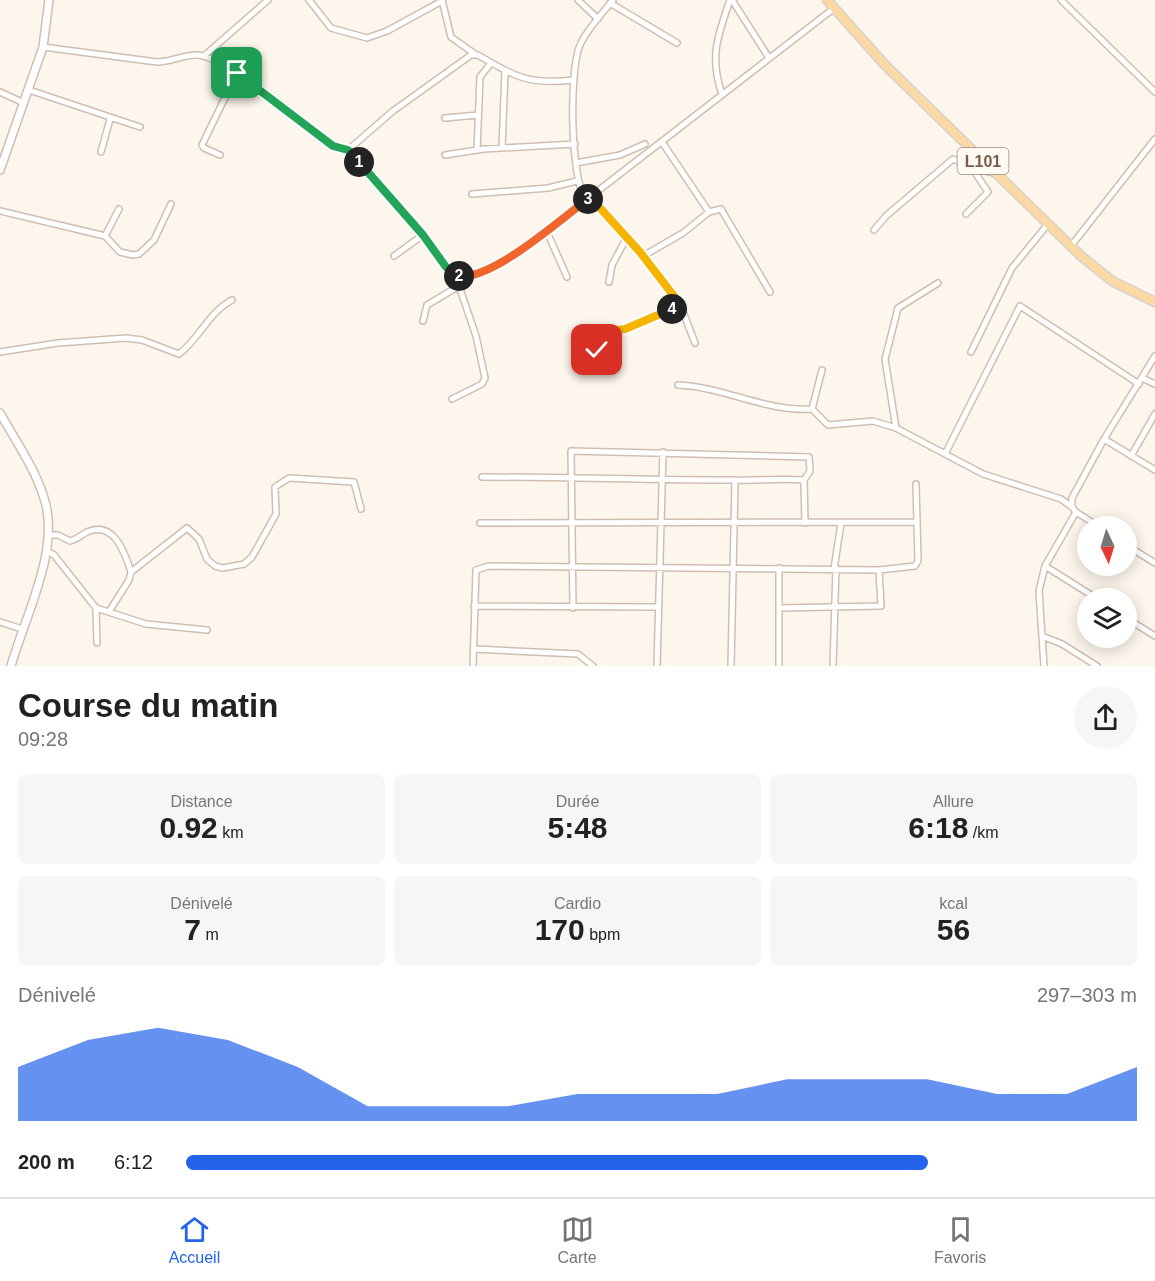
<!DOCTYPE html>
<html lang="fr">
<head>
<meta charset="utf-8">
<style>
  :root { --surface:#fff; --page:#f6f6f6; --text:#222; --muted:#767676; --line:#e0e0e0; --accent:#2563eb }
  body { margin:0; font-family:Helvetica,sans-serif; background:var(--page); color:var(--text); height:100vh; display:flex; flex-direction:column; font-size:22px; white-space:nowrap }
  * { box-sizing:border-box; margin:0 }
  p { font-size:20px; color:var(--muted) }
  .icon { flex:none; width:33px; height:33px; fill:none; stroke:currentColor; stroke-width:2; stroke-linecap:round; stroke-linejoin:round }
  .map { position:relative; height:666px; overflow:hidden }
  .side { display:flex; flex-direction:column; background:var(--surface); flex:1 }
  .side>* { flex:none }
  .needle { width:39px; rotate:176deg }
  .tools { position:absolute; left:1077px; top:516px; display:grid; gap:12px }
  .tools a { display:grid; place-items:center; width:60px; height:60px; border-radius:50%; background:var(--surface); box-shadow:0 3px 15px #0003; font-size:30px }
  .pin { position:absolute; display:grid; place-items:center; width:51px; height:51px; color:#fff; margin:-26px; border-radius:12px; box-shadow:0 3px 9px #0006 }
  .km { position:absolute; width:30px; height:30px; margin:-15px; border-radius:50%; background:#222; color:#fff; font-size:16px; line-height:30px; text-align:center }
  .round { display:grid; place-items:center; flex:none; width:63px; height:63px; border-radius:32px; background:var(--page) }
  .overview { display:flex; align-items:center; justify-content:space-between; height:102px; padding:0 18px }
  h1 { font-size:33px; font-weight:700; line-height:45px }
  .stats { display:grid; grid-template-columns:repeat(3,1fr); gap:9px; height:102px; padding:6px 18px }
  .stats div { display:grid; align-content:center; border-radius:9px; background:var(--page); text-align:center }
  .stats b { font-size:30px; font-weight:700 }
  .stats small { font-size:16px; font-weight:400 }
  .stats p { font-size:16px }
  .chart { height:168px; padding:12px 18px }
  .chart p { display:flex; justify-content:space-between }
  .chart svg { width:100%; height:108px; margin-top:6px; fill:var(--accent); opacity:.7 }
  ul { padding:0 18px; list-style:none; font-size:20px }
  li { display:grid; grid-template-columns:96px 72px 1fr; align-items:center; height:45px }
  li i { height:15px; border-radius:8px; background:var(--accent) }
  .menu { display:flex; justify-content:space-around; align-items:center; height:84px; border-top:2px solid var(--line); background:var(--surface); font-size:16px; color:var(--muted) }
  .menu a { display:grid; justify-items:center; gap:3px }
  .menu .active { color:var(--accent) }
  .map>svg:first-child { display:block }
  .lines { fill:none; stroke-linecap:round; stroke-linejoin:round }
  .minor-casing { stroke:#d1beb0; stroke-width:8 }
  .tertiary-casing { stroke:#d1beb0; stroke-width:10 }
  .primary-casing { stroke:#dad1cd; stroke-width:11 }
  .minor { stroke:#fff; stroke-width:5 }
  .tertiary { stroke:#fff; stroke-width:7 }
  .primary { stroke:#fbd9a5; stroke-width:8 }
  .split-1-casing { stroke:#fff; stroke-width:12 }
  .split-2-casing { stroke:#fff; stroke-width:12 }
  .split-3-casing { stroke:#fff; stroke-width:12 }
  .split-4-casing { stroke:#fff; stroke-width:12 }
  .split-5-casing { stroke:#fff; stroke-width:12 }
  .split-1 { stroke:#22a559; stroke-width:8 }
  .split-2 { stroke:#22a559; stroke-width:8 }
  .split-3 { stroke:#f0652b; stroke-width:8 }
  .split-4 { stroke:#f5b400; stroke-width:8 }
  .split-5 { stroke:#f5b400; stroke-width:8 }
  .labels { text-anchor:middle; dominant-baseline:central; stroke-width:5; stroke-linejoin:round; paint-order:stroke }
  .shield { fill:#fffaf3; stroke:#a28b7f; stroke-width:1.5 }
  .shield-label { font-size:16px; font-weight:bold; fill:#7a5c4d }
</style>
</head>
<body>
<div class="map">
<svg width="1155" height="666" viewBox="0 0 1155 666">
  <rect width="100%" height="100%" fill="#fdf6ec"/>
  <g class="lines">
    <defs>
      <path id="minor" d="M309,0L331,28L367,38L387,31L442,1
        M442,0L451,37L475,54
        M578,0L598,19
        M732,0L769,58
        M1061,0L1155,92
        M610,3L677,43
        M43,47L157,62C172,62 184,54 198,55C226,57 309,126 333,146L348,150L423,235L446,267L461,277L482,272L506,259L547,232L586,200C570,179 569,70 580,45C587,29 602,14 613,0
        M204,56L268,0
        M29,90L140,127
        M0,92L24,103
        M722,94C709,57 718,35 730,0
        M445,118L478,115
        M662,142L709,212
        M502,148L505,71
        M348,150L393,111L471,55H478C516,77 528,85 573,80
        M477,150L480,77L491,63
        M101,152L110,119
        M220,155L204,148L202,145L237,73
        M445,155L484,149L575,144
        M576,163L620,155L645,144
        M472,194L548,188L577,181
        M590,197L833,9
        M588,199L590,197L640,252L680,304L695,343
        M0,211L105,236L120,252L133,255L139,254L154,240L171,204
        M966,214L988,192L972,168
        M874,230L886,216L953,159L972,168L994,173
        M547,232L567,277
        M105,236L119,209
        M1071,246L1155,139
        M394,256L423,235
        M643,256L683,233L709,212L721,209L770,292
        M609,282L612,265L626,239
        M423,321L427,305L459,286
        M0,352L58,343L126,338L142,340L179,354C200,338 208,313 232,300
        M971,352L1012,268L1048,224
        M590,366L608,331L625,329L680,304
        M1142,378L1155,384
        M678,385C725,387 765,412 812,409L828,425L873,421L896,428L983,474L1061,499L1072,507
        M452,399L482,384L485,378L476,336L459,286L461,277
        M812,409L822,370
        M896,428L885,359L898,308L938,283
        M1104,439L1155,470
        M945,454L1020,306L1139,384
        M1131,456L1155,414
        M482,477C566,477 651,480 735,480C758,481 781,478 804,480L810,471L809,457L571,451L573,608
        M804,480L805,523
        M1076,512L1098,526
        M480,523L917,522
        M49,535H58L70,541C77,539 81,535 87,532C114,520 125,553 131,572
        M1126,545L1155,563
        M47,551L54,555L96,608L97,643
        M1045,566L1096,598
        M779,568V666
        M834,569L841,523
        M474,606L658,607
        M96,608L146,624L207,630
        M780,608L881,606L879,570
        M110,610L129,580L131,572L187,528L199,539L207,559L215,566L223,568L244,564L252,557L276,514L275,487L289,478L354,482L361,509
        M1126,618L1155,636
        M0,622L22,629
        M1042,636L1062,644L1097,666
        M474,649L578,654L593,666
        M473,666L476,570L489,566L879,570L915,566L918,561L916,484
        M657,666L663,452
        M731,666L735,481
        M833,666L836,568
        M1044,666L1039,591L1045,566L1076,512L1072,507V498L1104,439L1155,356"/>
      <path id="tertiary" d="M0,170L43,47L49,0
        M0,413C15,440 35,468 44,498C61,549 25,616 11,666"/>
      <path id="primary" d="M827,0L885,65L1081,256L1112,281L1155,302"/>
    </defs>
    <use href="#minor" class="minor-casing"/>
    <use href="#tertiary" class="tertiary-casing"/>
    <use href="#primary" class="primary-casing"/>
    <use href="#minor" class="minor"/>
    <use href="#tertiary" class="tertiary"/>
    <use href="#primary" class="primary"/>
  </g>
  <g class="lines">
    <defs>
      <path id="split-1" d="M237,73L333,146L348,150L359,162"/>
      <path id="split-2" d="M359,162L423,235L446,267L459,276"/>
      <path id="split-3" d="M459,276C493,280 561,219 588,199"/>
      <path id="split-4" d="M588,199L590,197L640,252L680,304L672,309"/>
      <path id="split-5" d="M597,350L608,331L625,329L672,309"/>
    </defs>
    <use href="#split-1" class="split-1-casing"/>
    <use href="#split-2" class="split-2-casing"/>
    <use href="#split-3" class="split-3-casing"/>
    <use href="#split-4" class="split-4-casing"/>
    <use href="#split-5" class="split-5-casing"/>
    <use href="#split-1" class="split-1"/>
    <use href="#split-2" class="split-2"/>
    <use href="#split-3" class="split-3"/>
    <use href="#split-4" class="split-4"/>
    <use href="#split-5" class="split-5"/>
  </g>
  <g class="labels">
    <rect class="shield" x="957.5" y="148" width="51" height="26" rx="4.5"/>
    <g class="shield-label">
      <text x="983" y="161">L101</text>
    </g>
  </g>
</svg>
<div class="tools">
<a><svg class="needle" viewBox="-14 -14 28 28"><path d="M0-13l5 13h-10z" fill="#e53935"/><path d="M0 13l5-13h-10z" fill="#767676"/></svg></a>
<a><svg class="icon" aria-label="layers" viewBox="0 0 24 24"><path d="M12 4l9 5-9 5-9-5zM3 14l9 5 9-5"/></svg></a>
</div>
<div class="pin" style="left:237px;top:73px;background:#1e9e55"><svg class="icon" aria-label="arrive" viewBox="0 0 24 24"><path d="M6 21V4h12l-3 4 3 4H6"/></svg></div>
<div class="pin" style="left:597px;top:350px;background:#d93025"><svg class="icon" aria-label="check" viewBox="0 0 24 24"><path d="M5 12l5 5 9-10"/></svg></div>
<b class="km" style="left:359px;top:162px">1</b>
<b class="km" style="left:459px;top:276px">2</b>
<b class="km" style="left:588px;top:199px">3</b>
<b class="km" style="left:672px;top:309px">4</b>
</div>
<section class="side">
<div class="overview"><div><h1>Course du matin</h1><p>09:28</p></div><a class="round"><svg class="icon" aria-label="share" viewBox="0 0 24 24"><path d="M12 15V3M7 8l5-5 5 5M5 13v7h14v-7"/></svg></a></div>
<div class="stats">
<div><p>Distance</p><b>0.92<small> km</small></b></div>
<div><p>Durée</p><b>5:48</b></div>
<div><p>Allure</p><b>6:18<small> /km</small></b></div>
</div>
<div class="stats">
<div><p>Dénivelé</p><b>7<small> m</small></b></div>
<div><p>Cardio</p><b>170<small> bpm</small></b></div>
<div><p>kcal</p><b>56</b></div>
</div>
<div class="chart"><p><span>Dénivelé</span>297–303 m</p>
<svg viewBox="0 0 160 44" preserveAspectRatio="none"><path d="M0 44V22L10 11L20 6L30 11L40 22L50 38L60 38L70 38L80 33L90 33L100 33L110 27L120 27L130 27L140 33L150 33L160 22V44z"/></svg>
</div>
<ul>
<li><b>200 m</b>6:12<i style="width:78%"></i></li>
</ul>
</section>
<nav class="menu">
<a class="active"><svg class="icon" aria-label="home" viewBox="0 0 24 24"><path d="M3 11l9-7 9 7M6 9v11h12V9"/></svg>Accueil</a>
<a><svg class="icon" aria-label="map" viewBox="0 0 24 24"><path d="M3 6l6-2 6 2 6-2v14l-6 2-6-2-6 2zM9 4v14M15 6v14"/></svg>Carte</a>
<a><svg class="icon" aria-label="saved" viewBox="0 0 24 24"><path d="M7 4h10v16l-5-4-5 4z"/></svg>Favoris</a>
</nav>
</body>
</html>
